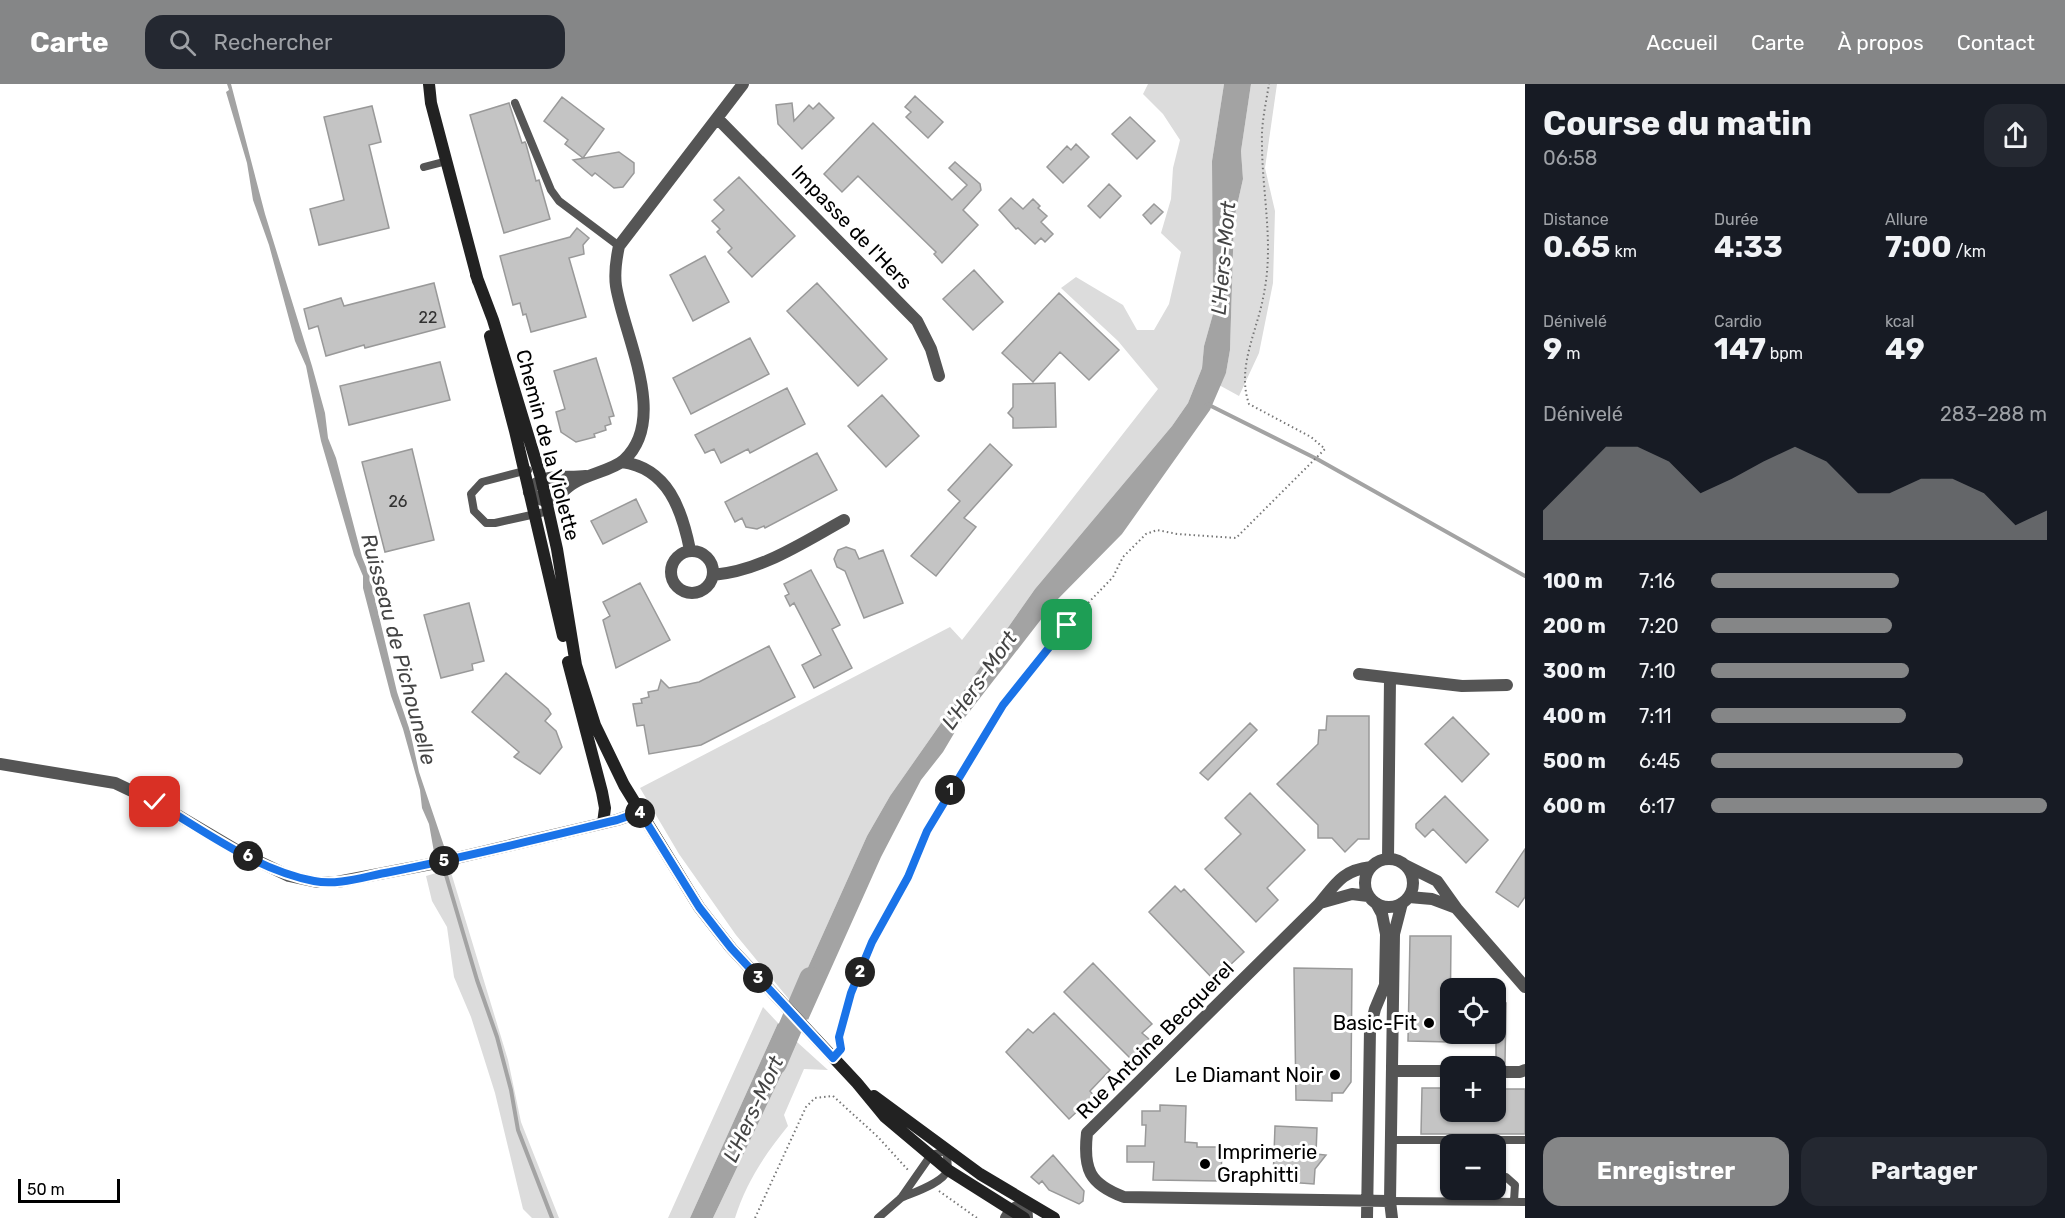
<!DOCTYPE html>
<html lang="fr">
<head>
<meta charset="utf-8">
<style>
  :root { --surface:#171b24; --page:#242831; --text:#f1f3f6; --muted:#9ea1a6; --accent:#858687 }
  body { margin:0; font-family:Rubik,sans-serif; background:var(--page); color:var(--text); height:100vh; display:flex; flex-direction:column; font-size:22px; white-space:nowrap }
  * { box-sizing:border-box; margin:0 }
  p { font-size:20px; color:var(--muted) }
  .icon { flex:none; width:33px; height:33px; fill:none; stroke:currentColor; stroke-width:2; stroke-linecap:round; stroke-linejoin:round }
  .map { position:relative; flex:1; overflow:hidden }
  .drawer { display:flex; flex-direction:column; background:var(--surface); width:540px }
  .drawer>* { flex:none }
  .buttons { position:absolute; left:1440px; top:894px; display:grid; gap:12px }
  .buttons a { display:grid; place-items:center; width:66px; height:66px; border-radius:12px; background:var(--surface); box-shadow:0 2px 4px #0004; font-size:30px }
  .scale { position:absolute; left:18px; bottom:15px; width:102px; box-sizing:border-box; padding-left:6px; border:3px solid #000; border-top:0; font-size:16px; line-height:21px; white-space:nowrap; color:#000; -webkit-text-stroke:4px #fff; paint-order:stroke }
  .pin { position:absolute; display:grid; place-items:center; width:51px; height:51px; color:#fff; margin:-26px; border-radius:12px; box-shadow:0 3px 9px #0006 }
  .km { position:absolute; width:30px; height:30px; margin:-15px; border-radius:50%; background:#222; color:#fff; font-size:16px; line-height:30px; text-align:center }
  .round { display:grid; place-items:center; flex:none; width:63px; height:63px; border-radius:18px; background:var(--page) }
  .overview { display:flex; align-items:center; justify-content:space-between; height:102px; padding:0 18px }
  h1 { font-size:33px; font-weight:700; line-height:45px }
  .metrics { display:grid; grid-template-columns:repeat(3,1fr); gap:9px; height:102px; padding:6px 18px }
  .metrics div { display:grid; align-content:center }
  .metrics b { font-size:30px; font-weight:700 }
  .metrics small { font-size:16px; font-weight:400 }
  .metrics p { font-size:16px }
  .chart { height:168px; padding:12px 18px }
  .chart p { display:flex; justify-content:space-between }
  .chart svg { width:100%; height:108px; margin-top:6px; fill:var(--accent); opacity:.7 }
  .action { display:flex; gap:12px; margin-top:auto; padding:12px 18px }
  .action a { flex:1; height:69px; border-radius:18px; background:var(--accent); color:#fff; font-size:24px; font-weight:700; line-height:69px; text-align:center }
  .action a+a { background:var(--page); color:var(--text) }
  ul { padding:0 18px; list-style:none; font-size:20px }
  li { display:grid; grid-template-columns:96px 72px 1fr; align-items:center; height:45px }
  li i { height:15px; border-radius:8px; background:var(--accent) }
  header { display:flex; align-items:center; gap:36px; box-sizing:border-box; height:84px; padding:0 30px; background:var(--accent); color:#fff }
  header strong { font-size:28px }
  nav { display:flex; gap:33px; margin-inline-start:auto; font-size:21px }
  .search { width:420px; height:54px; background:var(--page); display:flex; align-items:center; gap:15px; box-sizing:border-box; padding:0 21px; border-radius:18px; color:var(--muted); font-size:22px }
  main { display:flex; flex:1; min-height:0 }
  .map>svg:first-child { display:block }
  .green { fill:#dcdcdc }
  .water { fill:#a3a3a3 }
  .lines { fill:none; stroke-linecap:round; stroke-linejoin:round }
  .stream { stroke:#a3a3a3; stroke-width:4 }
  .river { stroke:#a3a3a3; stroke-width:24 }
  .building { fill:#c4c4c4; stroke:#999; stroke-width:1.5 }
  .path { stroke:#777; stroke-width:2; stroke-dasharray:1.5 3; stroke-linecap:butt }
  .lane { stroke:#555; stroke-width:8 }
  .street { stroke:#555; stroke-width:12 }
  .secondary { stroke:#222; stroke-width:12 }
  .route-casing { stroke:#fff; stroke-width:12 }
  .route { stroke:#1a73e8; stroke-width:8 }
  .poi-dot { fill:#000; stroke:#fff; stroke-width:2 }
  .labels { text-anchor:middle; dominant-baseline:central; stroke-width:6; stroke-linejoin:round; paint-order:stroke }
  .number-label { font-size:16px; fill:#313131 }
  .street-label { font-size:20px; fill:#000; stroke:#fff }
  .poi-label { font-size:20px; fill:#000; stroke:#fff; text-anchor:end }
  .water-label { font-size:21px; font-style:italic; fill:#444; stroke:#fff }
</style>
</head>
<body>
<header>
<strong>Carte</strong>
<div class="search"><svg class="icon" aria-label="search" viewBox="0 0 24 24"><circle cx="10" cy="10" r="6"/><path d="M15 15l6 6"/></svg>Rechercher</div>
<nav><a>Accueil</a><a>Carte</a><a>À propos</a><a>Contact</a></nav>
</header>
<main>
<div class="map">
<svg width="1525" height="1134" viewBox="0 0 1525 1134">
  <rect width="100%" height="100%" fill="#fff"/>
  <path class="green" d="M1148,0H1224L1212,77L1213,230L1204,262L1202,284L1188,319L1172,342L1035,505L890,712L867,752L792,919L736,851L679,770L640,704L950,543L962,556L1158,305L1118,257L1061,204L1076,193L1123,221L1137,246H1154L1169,220L1181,168L1161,149L1171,115L1173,84L1180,56L1163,30L1143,10Z
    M1251,0H1277L1265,84L1275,127L1273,199L1259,269L1239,312L1219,301L1226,289L1230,266L1234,135L1243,95L1241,67Z
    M450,785L508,976L521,1038L559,1134H532L523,1125L495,1009L471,933L454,893L447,843L432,817L426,792Z
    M763,923L778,939L690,1134H668Z
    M797,958L828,986L804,985L784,1031L788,1042C765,1070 746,1099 735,1134H713Z"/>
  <path class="water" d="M227,0H231L265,130L312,282L325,329L328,354L336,374L362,473L369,490L397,608L410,647L419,688L445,765L434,768L429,740L422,724L420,706L403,645L391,612L363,504V492L354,471L321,357L306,282L295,257L269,161L253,116L247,79L226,8L229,6Z
    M1224,0H1251L1241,67L1243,95L1234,135L1230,266L1226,289L1210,326L1122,450L1053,520L959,641L943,668L921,696L881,773L808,936L792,919L867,752L890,712L1035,505L1172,342L1188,319L1202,284L1204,262L1213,230L1212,77Z
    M778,939L797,958L713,1134H690Z"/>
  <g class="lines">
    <path class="stream" d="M1207,320L1317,375L1525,492
      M438,764L477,896L497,953L511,1006L518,1046L552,1134"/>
    <path class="river" d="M775,979L811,895"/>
  </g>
  <path class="building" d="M915,12L943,38L928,54L906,33L911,28L905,23Z
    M562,13L604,45L583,74L565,60L568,56L544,37Z
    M509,19L522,59L525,58L526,60L536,97L539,96L550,135L504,149L470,31Z
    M792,19L794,37L809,21L813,25L819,19L834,34L802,65L778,40L776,21Z
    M372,22L381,58L369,61L389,144L319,161L310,125L344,116L324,33Z
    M1130,33L1155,57L1137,75L1112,50Z
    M873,39L952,116L967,101L949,84L955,78L980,100L981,106L963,126L978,141L942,179L934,170L936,168L858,92L842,108L824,90Z
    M1076,60L1089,73L1063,99L1047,83L1067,62L1071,66Z
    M619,68L634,79V89L623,103L614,104L595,89L592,92L573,76Z
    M739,93L795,152L752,193L728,168L732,164L717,148L720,145L712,137L724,126L714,116Z
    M1109,100L1121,112L1100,134L1088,122Z
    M1011,114L1023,125L1033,115L1040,122L1038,124L1047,132L1041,138L1053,150L1045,158L1041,154L1035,160L1018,144L1016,145L999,126Z
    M1154,120L1163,128L1151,140L1143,131Z
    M577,144L589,154L583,161L584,170L569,174L586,233L531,248L526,230L523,231L520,219L513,221L500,172L570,153Z
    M705,172L729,218L693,237L670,191Z
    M974,186L1003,218L973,246L943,215Z
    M434,199L445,243L365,264L364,261L326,272L318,242L309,245L304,225L341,214L344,222Z
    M817,199L887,275L858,302L787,227Z
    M1059,209L1119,266L1089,296L1060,268L1033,298L1002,269Z
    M750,254L769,290L691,330L673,294Z
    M596,274L614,332L609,333L611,340L605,342L606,346L594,350L595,353L576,358L561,348L556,328L565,325L554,287Z
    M440,278L450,316L349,341L340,302Z
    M1055,299L1056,343L1013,344V334L1008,329L1013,323V300Z
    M787,304L805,340L750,369L748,365L721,379L714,365L705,369L695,351Z
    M882,311L919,352L886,383L848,342Z
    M990,360L1012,381L964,434L976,443L936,492L911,472L960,417L948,406Z
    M412,365L434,456L385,468L362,378Z
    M817,369L837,406L765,444L764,442L757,445L746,443L742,434L735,438L725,418Z
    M636,415L647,438L603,460L591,437Z
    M846,463L855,466L859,475L883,466L903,519L864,534L845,487L837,483L834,475L838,466Z
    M811,486L840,541L832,545L852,584L814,604L802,581L821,571L794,519L790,522L785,512L789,510L784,500Z
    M640,499L670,556L616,584L603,536L610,532L603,518Z
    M469,519L484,577L472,580L473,586L441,594L424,531Z
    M769,562L795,613L701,661L649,670L644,641L637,642L633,620L642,619L641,615L649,613L648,608L658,606L661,596L669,604L699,598Z
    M506,589L548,625L551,630L545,637L556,647L562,663L540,690L514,673L519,668L472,628Z
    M1327,632H1369V755H1358L1345,768L1332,754H1318V741L1277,700L1318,660L1319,646H1326Z
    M1453,633L1489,670L1462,698L1425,660Z
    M1250,639L1257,646L1208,696L1200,689Z
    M1250,709L1305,766L1267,804L1278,816L1256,838L1205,785L1241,750L1225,734Z
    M1445,712L1488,756L1466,779L1433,745L1425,753L1416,744V740Z
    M1525,765V813L1518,823L1496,808Z
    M1175,802L1181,808L1184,805L1244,868L1214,896L1149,828Z
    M1410,852H1451L1450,958L1408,957Z
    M1093,879L1152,940L1142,949L1149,955L1130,974L1064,908Z
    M1294,884L1352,885L1351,998L1343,1009H1332V1017L1296,1016Z
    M1496,918L1506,919L1505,979H1496Z
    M1054,929L1110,986L1090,1007L1094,1012L1069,1035L1006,968L1028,945L1033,949Z
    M1422,1004H1450V1028H1496V1005H1525V1050H1421Z
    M1160,1021L1186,1022L1185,1058L1197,1059V1063H1222L1221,1097L1153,1096L1154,1078H1127V1062H1145L1146,1041H1142V1027H1160Z
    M1275,1042L1317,1044L1316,1070L1326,1071L1315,1085L1314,1100L1273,1097Z
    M1053,1071L1084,1107L1083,1117L1079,1120L1049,1106L1042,1097L1039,1100L1031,1093Z"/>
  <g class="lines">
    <path class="path" d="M839,961V953L851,909L872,858L908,793L927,747L1003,621L1067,541L1113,493L1123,473L1146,450L1157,446L1177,450L1236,454L1325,365L1311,353L1249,320C1236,283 1258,246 1264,209C1274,159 1262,109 1262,59C1261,40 1266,19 1269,0
      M939,1107L977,1134
      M755,1134L806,1023L815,1014L833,1012L878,1053L908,1086"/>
    <path class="lane" d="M515,19L551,106L559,117L619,162
      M424,83L447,77
      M528,386L482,398L471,410L474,427L486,439H495L549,427
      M1391,1056H1525
      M1496,1093H1506L1515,1101L1514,1117
      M1390,1117L1525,1118
      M1452,1117L1462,1106
      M878,1134L901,1114L931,1071L946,1067C947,1073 949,1082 947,1087C943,1099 912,1109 901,1114"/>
    <path class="street" d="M718,35L917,237L931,265L939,292
      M622,378C668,384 682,426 690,466
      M586,392C565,395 540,387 529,408C552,427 555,411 574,399C588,390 613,386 624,376C669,335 624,252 616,202C614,188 616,176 619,162L743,0
      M671 488a21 21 0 1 1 42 0a21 21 0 1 1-42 0Z
      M713,491C761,487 802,459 844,436
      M1359,590L1462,602L1507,601
      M0,680L115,699L155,718L243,770L289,792L317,798H337L431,780L617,736L640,728
      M1388,775L1390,595
      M1365 799a24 24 0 1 1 48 0a24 24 0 1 1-48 0Z
      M1405,781L1437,797L1457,825L1525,903
      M1371,783C1343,786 1336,799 1319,820L1087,1049C1083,1085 1089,1100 1124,1113L1390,1117
      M1409,813L1432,815L1456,824
      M1320,819L1352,810L1368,812
      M1392,987H1450
      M1496,988H1520L1525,986
      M1006,1134L1011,1126L1026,1118L1027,1134
      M1367,1134L1370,945L1375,925L1385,901L1386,850L1382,830L1376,819
      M1392,1134L1390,1117L1394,850L1402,819"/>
    <path class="secondary" d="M429,0L431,19L478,197
      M476,191L493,236L541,394L557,465L576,581L595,641L624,701L699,823L731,864L857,999L885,1033L948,1086L1024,1134
      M490,252L515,347L563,552
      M568,578L602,708L605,724L603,739
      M874,1012L980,1090L1054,1134"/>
  </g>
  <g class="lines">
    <defs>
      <path id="route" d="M155,718C205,747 256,786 314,797C338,802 366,792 390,788C466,773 542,754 617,736L640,728L699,823L731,864L833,974L841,965L839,953L851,909L872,858L908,793L927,747L1003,621L1067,541"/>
    </defs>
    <use href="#route" class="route-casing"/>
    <use href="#route" class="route"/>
  </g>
  <g class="poi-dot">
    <circle cx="1429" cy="939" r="6"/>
    <circle cx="1335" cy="991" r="6"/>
    <circle cx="1205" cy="1080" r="6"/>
  </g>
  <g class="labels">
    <g class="number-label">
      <text x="428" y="233">22</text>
      <text x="398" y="417">26</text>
    </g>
    <g class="street-label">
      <text transform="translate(852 143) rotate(46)">Impasse de l'Hers</text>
      <text transform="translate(548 361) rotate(75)">Chemin de la Violette</text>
      <text transform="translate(1155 956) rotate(-45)">Rue Antoine Becquerel</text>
    </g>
    <g class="poi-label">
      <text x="1417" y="939">Basic-Fit</text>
      <text x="1323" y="991">Le Diamant Noir</text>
      <text x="1217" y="1068" text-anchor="start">Imprimerie<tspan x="1217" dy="23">Graphitti</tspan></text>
    </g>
    <g class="water-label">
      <text transform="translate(1223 174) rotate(-85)">L'Hers-Mort</text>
      <text transform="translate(399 565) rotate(75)">Ruisseau de Pichounelle</text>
      <text transform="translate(979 596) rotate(-55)">L'Hers-Mort</text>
      <text transform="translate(753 1025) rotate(-65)">L'Hers-Mort</text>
    </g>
  </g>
</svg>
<div class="buttons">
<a><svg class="icon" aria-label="locate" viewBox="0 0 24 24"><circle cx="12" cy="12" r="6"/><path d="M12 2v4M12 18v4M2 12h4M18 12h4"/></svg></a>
<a>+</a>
<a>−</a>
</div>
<div class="scale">50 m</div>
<div class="pin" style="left:1067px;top:541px;background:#1e9e55"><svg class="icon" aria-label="arrive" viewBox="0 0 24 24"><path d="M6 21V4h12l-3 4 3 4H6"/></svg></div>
<div class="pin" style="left:155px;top:718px;background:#d93025"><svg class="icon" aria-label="check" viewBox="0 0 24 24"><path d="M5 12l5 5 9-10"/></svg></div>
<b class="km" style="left:950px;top:706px">1</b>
<b class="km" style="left:860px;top:888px">2</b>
<b class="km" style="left:758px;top:894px">3</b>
<b class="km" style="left:640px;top:729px">4</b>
<b class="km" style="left:444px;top:777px">5</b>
<b class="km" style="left:248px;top:772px">6</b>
</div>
<section class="drawer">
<div class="overview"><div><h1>Course du matin</h1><p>06:58</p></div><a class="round"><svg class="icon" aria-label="share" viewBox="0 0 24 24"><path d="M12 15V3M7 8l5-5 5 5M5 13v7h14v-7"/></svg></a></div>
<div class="metrics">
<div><p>Distance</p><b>0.65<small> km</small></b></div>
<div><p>Durée</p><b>4:33</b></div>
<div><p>Allure</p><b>7:00<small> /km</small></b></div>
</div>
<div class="metrics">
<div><p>Dénivelé</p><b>9<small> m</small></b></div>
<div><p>Cardio</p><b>147<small> bpm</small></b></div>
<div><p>kcal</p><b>49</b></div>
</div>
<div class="chart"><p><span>Dénivelé</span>283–288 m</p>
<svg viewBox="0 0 160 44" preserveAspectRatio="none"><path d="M0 44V32L10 19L20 6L30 6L40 12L50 25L60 19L70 12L80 6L90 12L100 25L110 25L120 19L130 19L140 25L150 38L160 32V44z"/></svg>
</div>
<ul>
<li><b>100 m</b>7:16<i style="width:56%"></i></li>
<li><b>200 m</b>7:20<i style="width:54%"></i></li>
<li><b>300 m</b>7:10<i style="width:59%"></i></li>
<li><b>400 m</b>7:11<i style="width:58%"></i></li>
<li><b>500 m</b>6:45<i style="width:75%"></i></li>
<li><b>600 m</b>6:17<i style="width:100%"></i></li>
</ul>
<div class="action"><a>Enregistrer</a><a>Partager</a></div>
</section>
</main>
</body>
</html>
